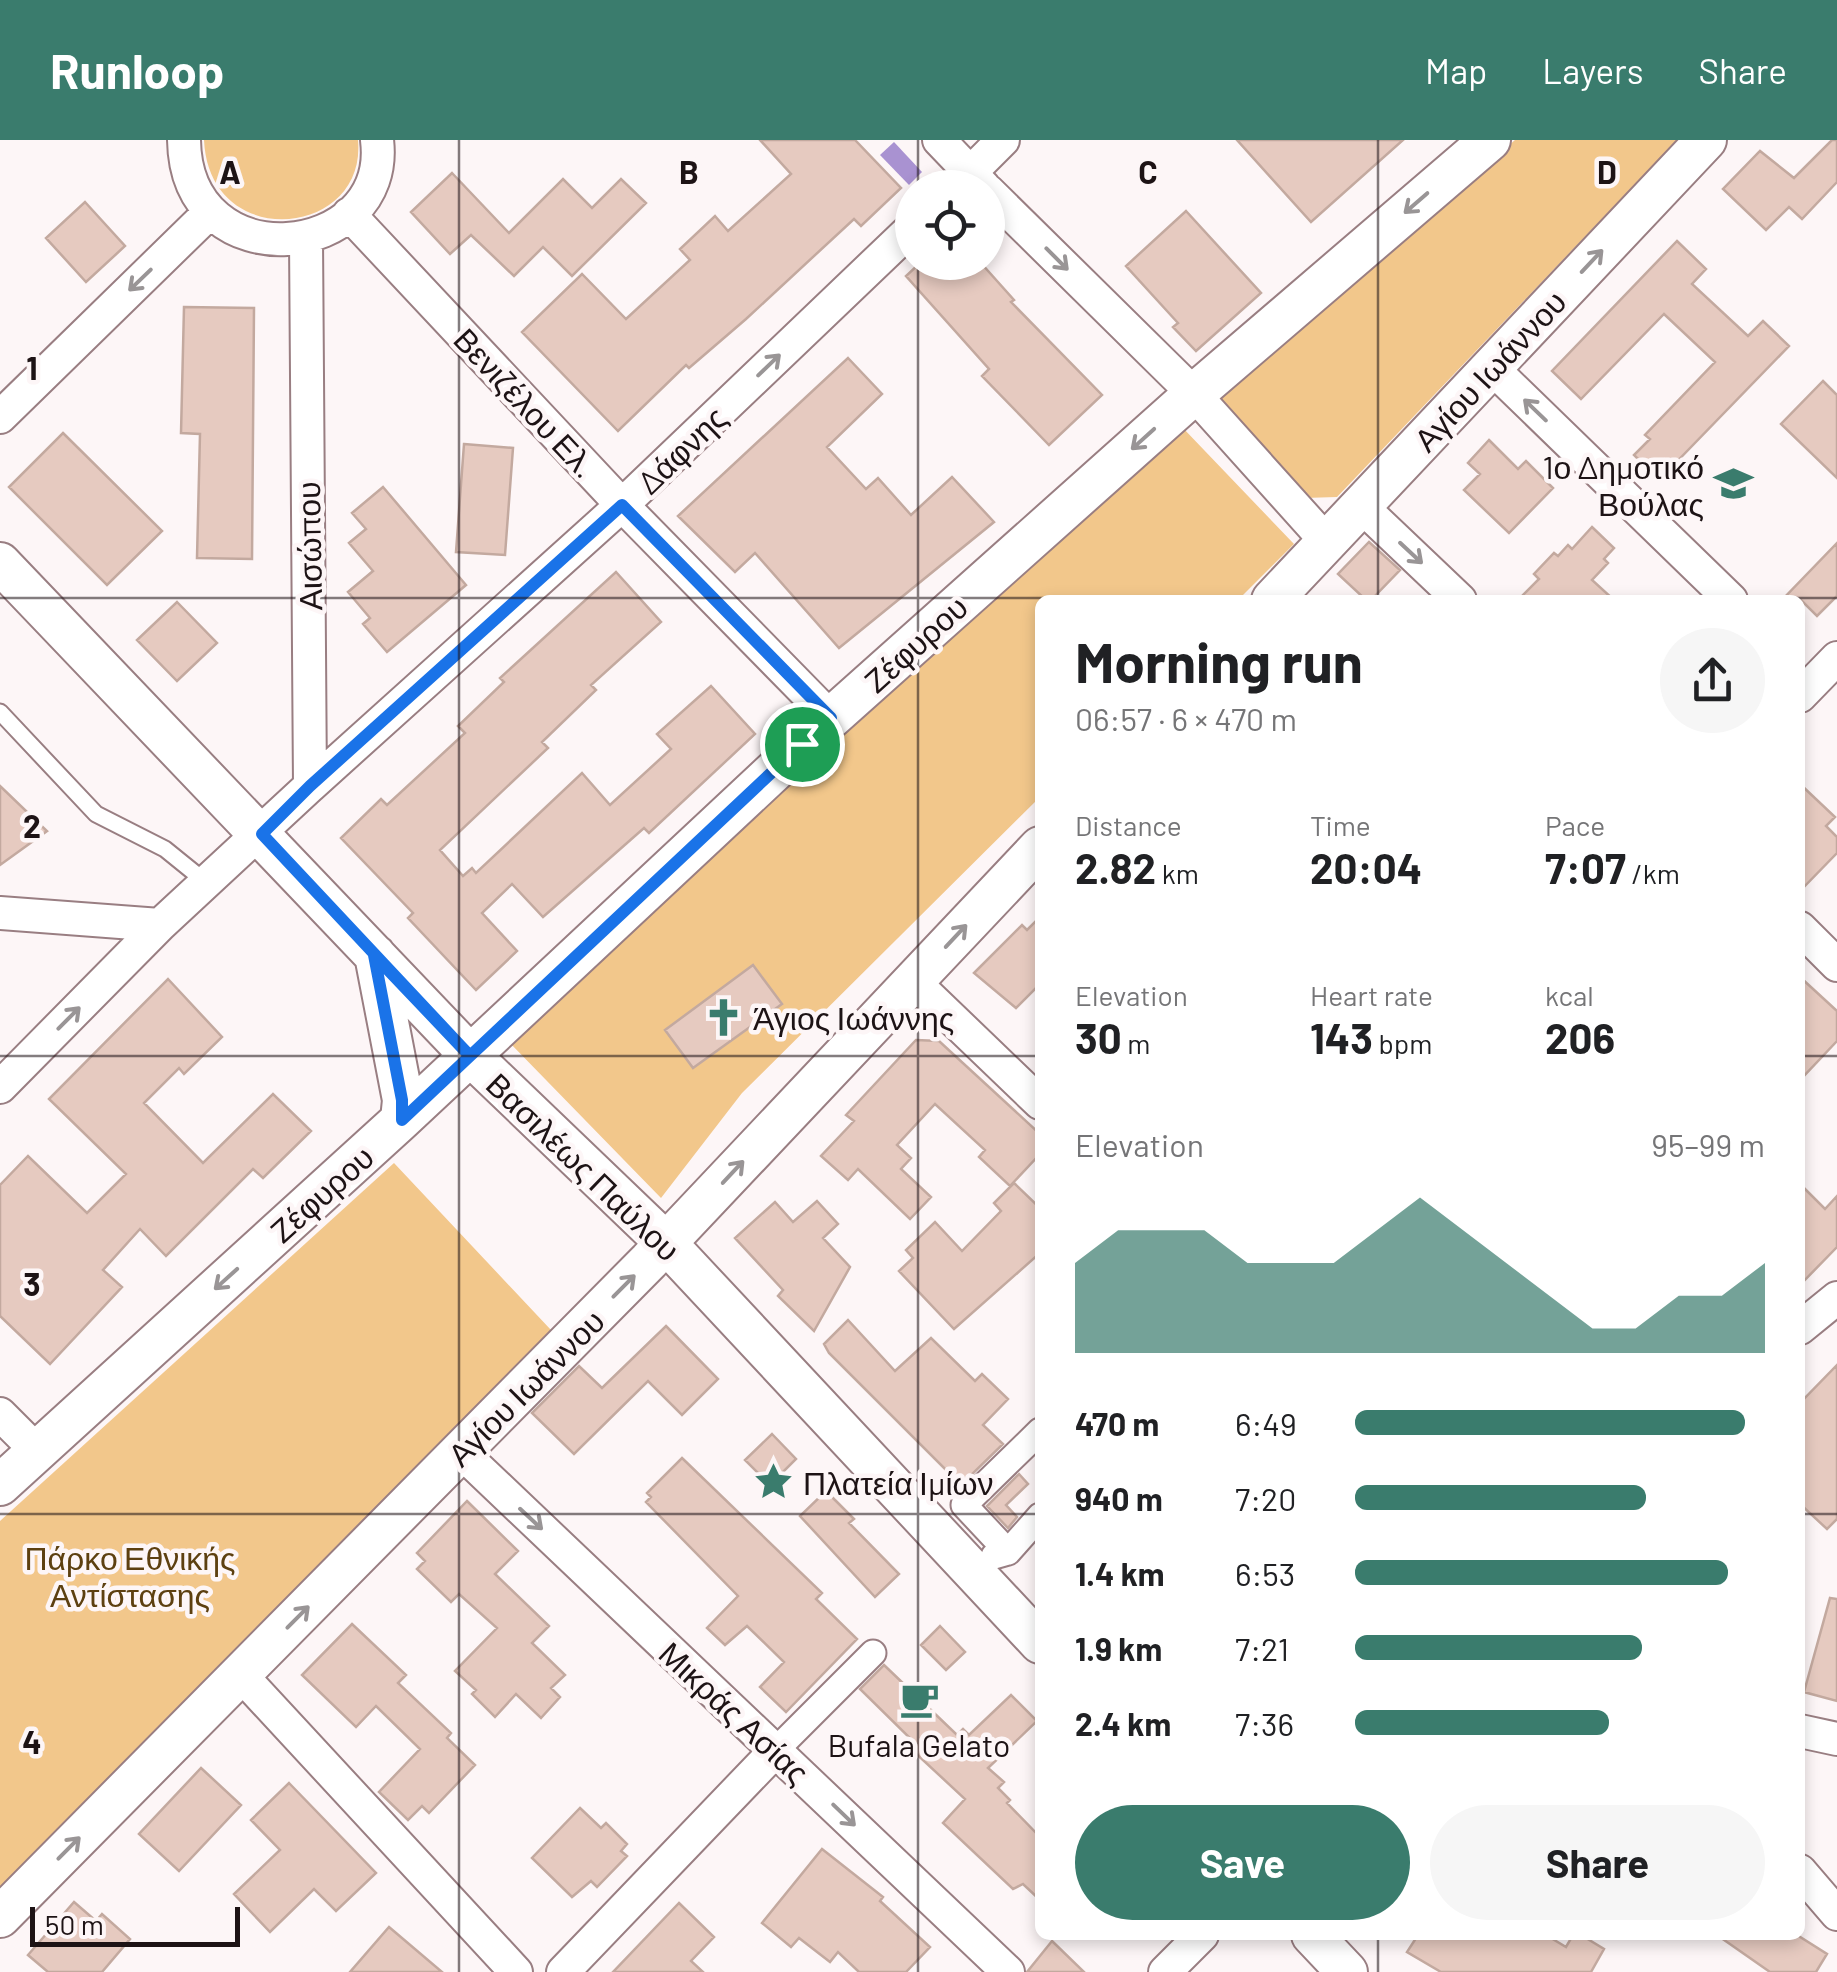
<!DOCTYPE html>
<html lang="en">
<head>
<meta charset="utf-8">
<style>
  :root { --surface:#fff; --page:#f6f6f6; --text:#202124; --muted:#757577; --accent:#3a7c6d }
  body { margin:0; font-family:Barlow,sans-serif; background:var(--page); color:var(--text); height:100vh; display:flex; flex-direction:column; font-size:38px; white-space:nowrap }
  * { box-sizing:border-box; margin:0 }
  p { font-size:32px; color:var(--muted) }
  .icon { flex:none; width:55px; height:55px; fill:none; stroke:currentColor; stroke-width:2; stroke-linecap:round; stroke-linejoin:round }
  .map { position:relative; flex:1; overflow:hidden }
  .details { position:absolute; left:1035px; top:455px; width:770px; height:1345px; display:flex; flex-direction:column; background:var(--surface); border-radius:15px; box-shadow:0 5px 15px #0003 }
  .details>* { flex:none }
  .controls { position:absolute; left:895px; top:30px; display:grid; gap:20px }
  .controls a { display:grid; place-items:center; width:110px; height:110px; border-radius:50%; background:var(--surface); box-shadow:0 5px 15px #0003; font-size:50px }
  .scale { position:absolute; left:30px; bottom:25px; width:210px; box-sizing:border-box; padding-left:10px; border:5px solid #1d1315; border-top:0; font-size:28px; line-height:35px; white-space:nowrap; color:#1d1315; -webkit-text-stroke:8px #fdf6f7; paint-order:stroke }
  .pin { position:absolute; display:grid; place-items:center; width:85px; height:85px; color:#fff; margin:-42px; border:5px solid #fff; border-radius:50%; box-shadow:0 2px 10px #0007 }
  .round { display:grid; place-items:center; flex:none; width:105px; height:105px; border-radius:52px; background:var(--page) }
  .summary { display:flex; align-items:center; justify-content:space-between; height:170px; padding:0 40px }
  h1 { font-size:55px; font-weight:700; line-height:75px }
  .stats { display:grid; grid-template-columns:repeat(3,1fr); gap:15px; height:170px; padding:10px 40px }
  .stats div { display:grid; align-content:center }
  .stats b { font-size:42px; font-weight:700 }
  .stats small { font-size:28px; font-weight:400 }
  .stats p { font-size:28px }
  .chart { height:280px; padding:20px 40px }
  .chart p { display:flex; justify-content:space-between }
  .chart svg { width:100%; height:180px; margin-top:10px; fill:var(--accent); opacity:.7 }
  .button { display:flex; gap:20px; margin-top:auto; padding:20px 40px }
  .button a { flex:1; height:115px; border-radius:60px; background:var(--accent); color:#fff; font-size:40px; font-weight:700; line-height:115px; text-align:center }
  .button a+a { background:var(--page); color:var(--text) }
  ul { padding:0 40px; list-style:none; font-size:32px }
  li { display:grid; grid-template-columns:160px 120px 1fr; align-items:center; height:75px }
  li i { height:25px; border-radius:12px; background:var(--accent) }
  header { display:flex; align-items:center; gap:60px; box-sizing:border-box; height:140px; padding:0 50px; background:var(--accent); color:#fff }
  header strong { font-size:48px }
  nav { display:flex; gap:55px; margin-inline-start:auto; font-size:35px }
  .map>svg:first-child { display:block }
  .green { fill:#f2c78b }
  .water { fill:#a992d1 }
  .building { fill:#e6cac0; stroke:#c3a99f; stroke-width:2.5 }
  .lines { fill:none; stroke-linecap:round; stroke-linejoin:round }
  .service-casing { stroke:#997e82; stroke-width:19 }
  .pedestrian-casing { stroke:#997e82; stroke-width:29 }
  .minor-casing { stroke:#997e82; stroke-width:36 }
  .tertiary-casing { stroke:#997e82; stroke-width:44 }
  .service { stroke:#fff; stroke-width:15 }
  .pedestrian { stroke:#fff; stroke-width:25 }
  .minor { stroke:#fff; stroke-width:32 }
  .tertiary { stroke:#fff; stroke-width:40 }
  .oneway { stroke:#999596 }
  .route-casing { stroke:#fff; stroke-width:20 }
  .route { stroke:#1a73e8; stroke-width:12 }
  .grid { fill:none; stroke:#1d1315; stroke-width:2.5; stroke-opacity:0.55 }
  .labels { text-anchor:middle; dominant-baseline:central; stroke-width:9; stroke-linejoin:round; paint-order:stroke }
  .street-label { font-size:32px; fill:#1d1315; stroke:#fdf6f7 }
  .poi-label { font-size:32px; fill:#1d1315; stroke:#fdf6f7; text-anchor:start }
  .park-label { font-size:32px; fill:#5d4010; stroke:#fdf6f7 }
  .grid-label { font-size:32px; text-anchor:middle; font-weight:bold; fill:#1d1315; stroke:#fdf6f7; stroke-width:9; stroke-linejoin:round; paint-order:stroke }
</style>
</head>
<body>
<header>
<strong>Runloop</strong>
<nav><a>Map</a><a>Layers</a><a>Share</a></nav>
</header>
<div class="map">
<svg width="1837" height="1832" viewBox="0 0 1837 1832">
  <rect width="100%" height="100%" fill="#fdf6f7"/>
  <path class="green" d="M204,0H358C367,98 209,113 204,0Z
    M1515,0H1677L1337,357L1304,358L1218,257Z
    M1182,287L1294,404L1238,460H1040V657L742,953L661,1058L507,900Z
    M394,1023L551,1190L0,1748V1381Z"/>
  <path class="water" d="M894,2L922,32L909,45L880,15Z"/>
  <path class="building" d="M760,0H855L901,48L861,86L854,79L746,179L689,228L686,225L618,291L522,192L582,134L626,179L690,120L680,109L715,76L728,91L791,34Z
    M1237,0H1403L1311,82Z
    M1832,0H1837V42L1802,79L1789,67L1766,90L1723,49L1760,11L1794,38Z
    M452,33L509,93L563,39L592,68L621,39L646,63L572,136L543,107L514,136L471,95L450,114L411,72Z
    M85,62L125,106L86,142L46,98Z
    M1186,71L1261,153L1196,211L1173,187L1178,183L1126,126Z
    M1677,101L1706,129L1692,144L1748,196L1763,181L1789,206L1659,340L1634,315L1650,299L1645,295L1715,222L1664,174L1581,259L1552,231Z
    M921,122H980L1014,160L1011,162L1102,255L1049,305L982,236L989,229L906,136Z
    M184,167L254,168L252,419L197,418L200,294L181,293Z
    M848,218L882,254L827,307L866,349L878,338L911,375L952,337L994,382L839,508L755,413L735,432L678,376Z
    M1823,241L1837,255V338L1781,284Z
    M63,293L162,391L107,445L9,347Z
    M1489,300L1518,329L1526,321L1553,348L1509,393L1464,350L1480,334L1468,323Z
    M464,304L513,308L505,415L456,412Z
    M383,347L466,445L387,512L363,484L370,478L348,452L373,431L349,403L366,389L352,373Z
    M1592,387L1614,408L1604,419L1608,423L1592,440L1614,460H1518L1539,439L1534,434L1554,413L1558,416L1568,405L1572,409Z
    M1369,402L1400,430L1371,460H1366L1338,434Z
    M1837,403V456L1817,476L1801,460H1782Z
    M616,432L661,482L591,545L596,550L542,602L548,608L440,710L463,736L472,728L476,733L582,633L610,665L671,609L657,594L711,546L755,594L649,693L644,688L543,777L512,744L482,773L517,811L476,850L408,778L413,773L341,698L381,659L387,665L465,593L458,586L504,542L500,538Z
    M177,462L217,503L177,541L137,500Z
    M1800,644L1835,677L1826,686L1837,697V713L1800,751Z
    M0,646L47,691L0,725Z
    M1040,777V844L1016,868L974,833L1022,785L1027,790Z
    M753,825L782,864L693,928L665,890Z
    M1800,837L1837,871V901L1800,940Z
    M168,839L222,897L184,934L179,928L144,963L203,1023L273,954L311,991L263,1038L253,1029L166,1116L140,1089L103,1130L122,1147L50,1224L0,1176V1045L28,1016L87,1073L126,1034L49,959Z
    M916,900L939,901L1040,994V1014L1010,1046L979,1017L985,1010L935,964L897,1005L911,1018L901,1029L931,1057L910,1079L858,1029L848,1040L821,1016L854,981L846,975Z
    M1014,1043L1040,1068V1113L954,1189L899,1131L913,1118L906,1110L935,1082L962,1111L1001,1071L994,1063Z
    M1800,1044L1825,1069L1837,1056V1107L1800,1145Z
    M817,1061L838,1084L823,1098L850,1127L814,1191L778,1156L783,1150L735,1098L775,1062L793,1082Z
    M848,1180L895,1231L931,1198L975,1241L982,1234L1008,1259L983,1285L1003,1304L961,1345L829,1213L824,1204Z
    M666,1186L718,1239L682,1275L648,1241L574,1314L532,1273L579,1226L602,1248Z
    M1837,1225V1379L1827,1389L1800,1364V1263Z
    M772,1294L796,1319L770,1345L745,1320Z
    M682,1318L822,1453L816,1459L857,1499L786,1572L760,1547L784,1522L747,1486L725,1505L707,1488L738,1456L646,1362L651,1357L647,1353Z
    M1019,1334L1028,1344L1006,1365L1017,1377L1008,1388L987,1366Z
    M826,1351L854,1379L849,1383L899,1434L875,1457L800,1376Z
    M467,1361L518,1411L495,1434L549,1486L532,1503L565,1535L551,1548L560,1557L541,1578L516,1554L495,1577L472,1554L476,1550L455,1531L497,1488L459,1454L451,1462L417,1429L425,1421L417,1413Z
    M1830,1458L1837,1459V1561L1804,1552Z
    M352,1484L406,1535L398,1543L451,1593L447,1598L475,1625L429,1673L422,1666L408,1680L379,1652L420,1609L376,1566L356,1587L302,1535Z
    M940,1486L965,1512L946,1530L921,1505Z
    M884,1525L957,1595L963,1589L969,1595L1011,1555L1037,1581L988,1628L1004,1642L998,1648L1010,1660L1007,1663L1040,1697V1760L1023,1744L1013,1749L943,1683L965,1659L911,1609L916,1604L860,1549Z
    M201,1628L241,1665L179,1731L139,1694Z
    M289,1643L376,1733L336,1771L314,1749L270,1792L234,1754L280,1710L251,1680Z
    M580,1668L601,1688L606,1683L627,1704L621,1711L627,1716L597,1747L591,1741L572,1757L532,1718Z
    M822,1709L883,1757L880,1761L930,1807L906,1832H859L838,1812L830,1822L799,1798L791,1807L762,1783Z
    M74,1762L96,1781L102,1774L130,1799L102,1832H48L28,1815Z
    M679,1763L714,1797L691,1821L703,1832H613Z
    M389,1787L442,1832H350Z
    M1418,1795H1546L1566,1807L1573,1795H1581L1604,1809L1591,1832H1441L1407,1812Z
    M1717,1795H1797L1827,1814L1816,1832H1770Z
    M1052,1801L1084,1832H1027Z"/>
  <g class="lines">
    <defs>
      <path id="service" d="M0,572L96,674L165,709L207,743"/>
      <path id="pedestrian" d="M1008,1412L964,1365L1040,1291
        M994,1416L1008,1412L1040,1376
        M776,1610L873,1513"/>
      <path id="minor" d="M184,0C186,143 392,121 377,0
        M939,0L984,47
        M955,48L1003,0
        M988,51L1194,254L1327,402
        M349,74L622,365L831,578
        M1492,228L1731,460
        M0,277L210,72
        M1361,366L1460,460
        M1800,556L1837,518
        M310,646L622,365L912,88
        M0,773L160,785
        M1800,788L1837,825
        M913,841L1040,963
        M0,947L160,785L310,646L306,99
        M1800,1188L1837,1158
        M0,1274L37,1311
        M461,1312L1008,1832
        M241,1535L516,1832
        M1800,1591L1837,1599
        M1800,1731L1837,1774
        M563,1832L776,1610
        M1165,1832L1202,1795"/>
      <path id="tertiary" d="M0,423L470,915L666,1103L1040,1503
        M1272,460L1706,0
        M375,815L403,960L401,980
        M0,1345L401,980L831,578L1194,254L1490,0
        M0,1777L649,1121L1040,707
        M1312,1795L1347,1832"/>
    </defs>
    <use href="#service" class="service-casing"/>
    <use href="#pedestrian" class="pedestrian-casing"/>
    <use href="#minor" class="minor-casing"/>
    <use href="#tertiary" class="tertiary-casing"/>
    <use href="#service" class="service"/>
    <use href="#pedestrian" class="pedestrian"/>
    <use href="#minor" class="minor"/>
    <use href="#tertiary" class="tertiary"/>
  </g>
  <defs><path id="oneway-shaft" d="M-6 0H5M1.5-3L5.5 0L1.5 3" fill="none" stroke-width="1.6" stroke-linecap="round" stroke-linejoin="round" transform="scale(2.5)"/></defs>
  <g class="oneway">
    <use href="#oneway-shaft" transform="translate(1416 63) rotate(139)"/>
    <use href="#oneway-shaft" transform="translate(1057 119) rotate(45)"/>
    <use href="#oneway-shaft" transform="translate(1592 121) rotate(-47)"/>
    <use href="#oneway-shaft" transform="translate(140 140) rotate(136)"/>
    <use href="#oneway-shaft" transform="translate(769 225) rotate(-44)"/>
    <use href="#oneway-shaft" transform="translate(1535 270) rotate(-136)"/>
    <use href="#oneway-shaft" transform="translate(1143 299) rotate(138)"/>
    <use href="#oneway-shaft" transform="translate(1411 413) rotate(43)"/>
    <use href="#oneway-shaft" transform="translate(956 796) rotate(-47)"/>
    <use href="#oneway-shaft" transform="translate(69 878) rotate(-45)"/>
    <use href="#oneway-shaft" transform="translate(733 1032) rotate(-47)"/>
    <use href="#oneway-shaft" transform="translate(226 1139) rotate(138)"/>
    <use href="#oneway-shaft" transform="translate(624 1146) rotate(-45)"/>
    <use href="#oneway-shaft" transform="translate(531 1379) rotate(43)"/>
    <use href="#oneway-shaft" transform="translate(298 1477) rotate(-45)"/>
    <use href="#oneway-shaft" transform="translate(844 1675) rotate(44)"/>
    <use href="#oneway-shaft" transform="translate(69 1708) rotate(-45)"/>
  </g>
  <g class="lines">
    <defs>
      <path id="route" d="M802,604L470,916L374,815L402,960V980L470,916L262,694L310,646L622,365L831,578L802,604"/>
    </defs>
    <use href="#route" class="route-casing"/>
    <use href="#route" class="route"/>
  </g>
  <path class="grid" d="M459,0V1832M918,0V48M1378,0V460M918,122V1832M0,458H1837M0,916H1040M1800,916H1837M0,1374H1040M1800,1374H1837M1378,1795V1832"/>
  <defs>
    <symbol id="school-bare" viewBox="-9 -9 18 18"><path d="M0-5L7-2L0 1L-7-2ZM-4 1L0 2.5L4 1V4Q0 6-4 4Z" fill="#3a7c6d" stroke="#fdf6f7" stroke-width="2.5" paint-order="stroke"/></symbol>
    <symbol id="church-bare" viewBox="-9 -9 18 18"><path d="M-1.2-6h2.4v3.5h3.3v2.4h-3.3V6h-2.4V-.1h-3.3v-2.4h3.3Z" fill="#3a7c6d" stroke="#fdf6f7" stroke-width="2.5" paint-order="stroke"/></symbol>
    <symbol id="sight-bare" viewBox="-9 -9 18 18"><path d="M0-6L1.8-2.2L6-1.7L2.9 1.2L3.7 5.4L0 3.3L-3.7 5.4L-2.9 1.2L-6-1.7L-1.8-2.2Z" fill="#3a7c6d" stroke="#fdf6f7" stroke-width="2.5" paint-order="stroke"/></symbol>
    <symbol id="cafe-bare" viewBox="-9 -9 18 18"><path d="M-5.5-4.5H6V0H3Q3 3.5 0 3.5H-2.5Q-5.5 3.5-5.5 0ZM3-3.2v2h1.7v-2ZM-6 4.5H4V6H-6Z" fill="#3a7c6d" stroke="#fdf6f7" stroke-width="2.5" paint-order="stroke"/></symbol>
  </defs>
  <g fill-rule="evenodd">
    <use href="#school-bare" x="1706" y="316" width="55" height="55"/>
    <use href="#church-bare" x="696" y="850" width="55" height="55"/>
    <use href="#sight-bare" x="746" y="1314" width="55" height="55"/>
    <use href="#cafe-bare" x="892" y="1532" width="55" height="55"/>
  </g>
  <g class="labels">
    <g class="street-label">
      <text transform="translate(1489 230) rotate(-47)">Αγίου Ιωάννου</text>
      <text transform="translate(526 262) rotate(47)">Βενιζέλου Ελ.</text>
      <text transform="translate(681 309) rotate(-44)">Δάφνης</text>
      <text transform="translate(308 406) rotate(-91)">Αισώπου</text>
      <text transform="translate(915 503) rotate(-42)">Ζέφυρου</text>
      <text transform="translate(584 1026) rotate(44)">Βασιλέως Παύλου</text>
      <text transform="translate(321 1053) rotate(-42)">Ζέφυρου</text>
      <text transform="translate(525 1247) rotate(-45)">Αγίου Ιωάννου</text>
      <text transform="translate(735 1572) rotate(43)">Μικράς Ασίας</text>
    </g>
    <g class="poi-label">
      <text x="1704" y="326" text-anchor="end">1ο Δημοτικό<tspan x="1704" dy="37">Βούλας</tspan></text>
      <text x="753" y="877">Άγιος Ιωάννης</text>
      <text x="803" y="1342">Πλατεία Ιμίων</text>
      <text x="919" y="1604" text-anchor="middle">Bufala Gelato</text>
    </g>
    <g class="park-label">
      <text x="130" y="1417">Πάρκο Εθνικής<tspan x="130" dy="37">Αντίστασης</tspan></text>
    </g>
  </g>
  <g class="grid-label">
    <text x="230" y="44">A</text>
    <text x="689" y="44">B</text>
    <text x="1148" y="44">C</text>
    <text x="1607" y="44">D</text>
    <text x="32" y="240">1</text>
    <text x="32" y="698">2</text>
    <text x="32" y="1156">3</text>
    <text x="32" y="1614">4</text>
  </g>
</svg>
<div class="controls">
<a><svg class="icon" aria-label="locate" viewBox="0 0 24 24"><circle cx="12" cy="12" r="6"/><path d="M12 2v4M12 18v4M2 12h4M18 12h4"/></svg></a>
</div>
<div class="scale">50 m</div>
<div class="pin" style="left:802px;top:604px;background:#1e9e55"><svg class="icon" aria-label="arrive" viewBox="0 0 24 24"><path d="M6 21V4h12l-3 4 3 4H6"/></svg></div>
<section class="details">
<div class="summary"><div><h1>Morning run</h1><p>06:57 · 6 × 470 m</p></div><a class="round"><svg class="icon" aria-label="share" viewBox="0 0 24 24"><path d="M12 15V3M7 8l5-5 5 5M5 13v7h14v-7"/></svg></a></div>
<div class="stats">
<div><p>Distance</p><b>2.82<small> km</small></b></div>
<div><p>Time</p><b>20:04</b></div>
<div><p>Pace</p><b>7:07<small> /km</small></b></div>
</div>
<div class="stats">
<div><p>Elevation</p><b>30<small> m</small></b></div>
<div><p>Heart rate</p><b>143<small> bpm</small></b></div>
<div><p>kcal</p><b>206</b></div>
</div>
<div class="chart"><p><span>Elevation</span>95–99 m</p>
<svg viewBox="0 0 160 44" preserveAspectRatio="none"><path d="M0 44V22L10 14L20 14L30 14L40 22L50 22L60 22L70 14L80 6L90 14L100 22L110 30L120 38L130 38L140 30L150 30L160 22V44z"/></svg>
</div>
<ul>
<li><b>470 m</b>6:49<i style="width:95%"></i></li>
<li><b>940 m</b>7:20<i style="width:71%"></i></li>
<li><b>1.4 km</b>6:53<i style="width:91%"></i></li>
<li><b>1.9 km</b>7:21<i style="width:70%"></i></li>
<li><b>2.4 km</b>7:36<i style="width:62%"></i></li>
</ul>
<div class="button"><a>Save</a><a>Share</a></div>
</section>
</div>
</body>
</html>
